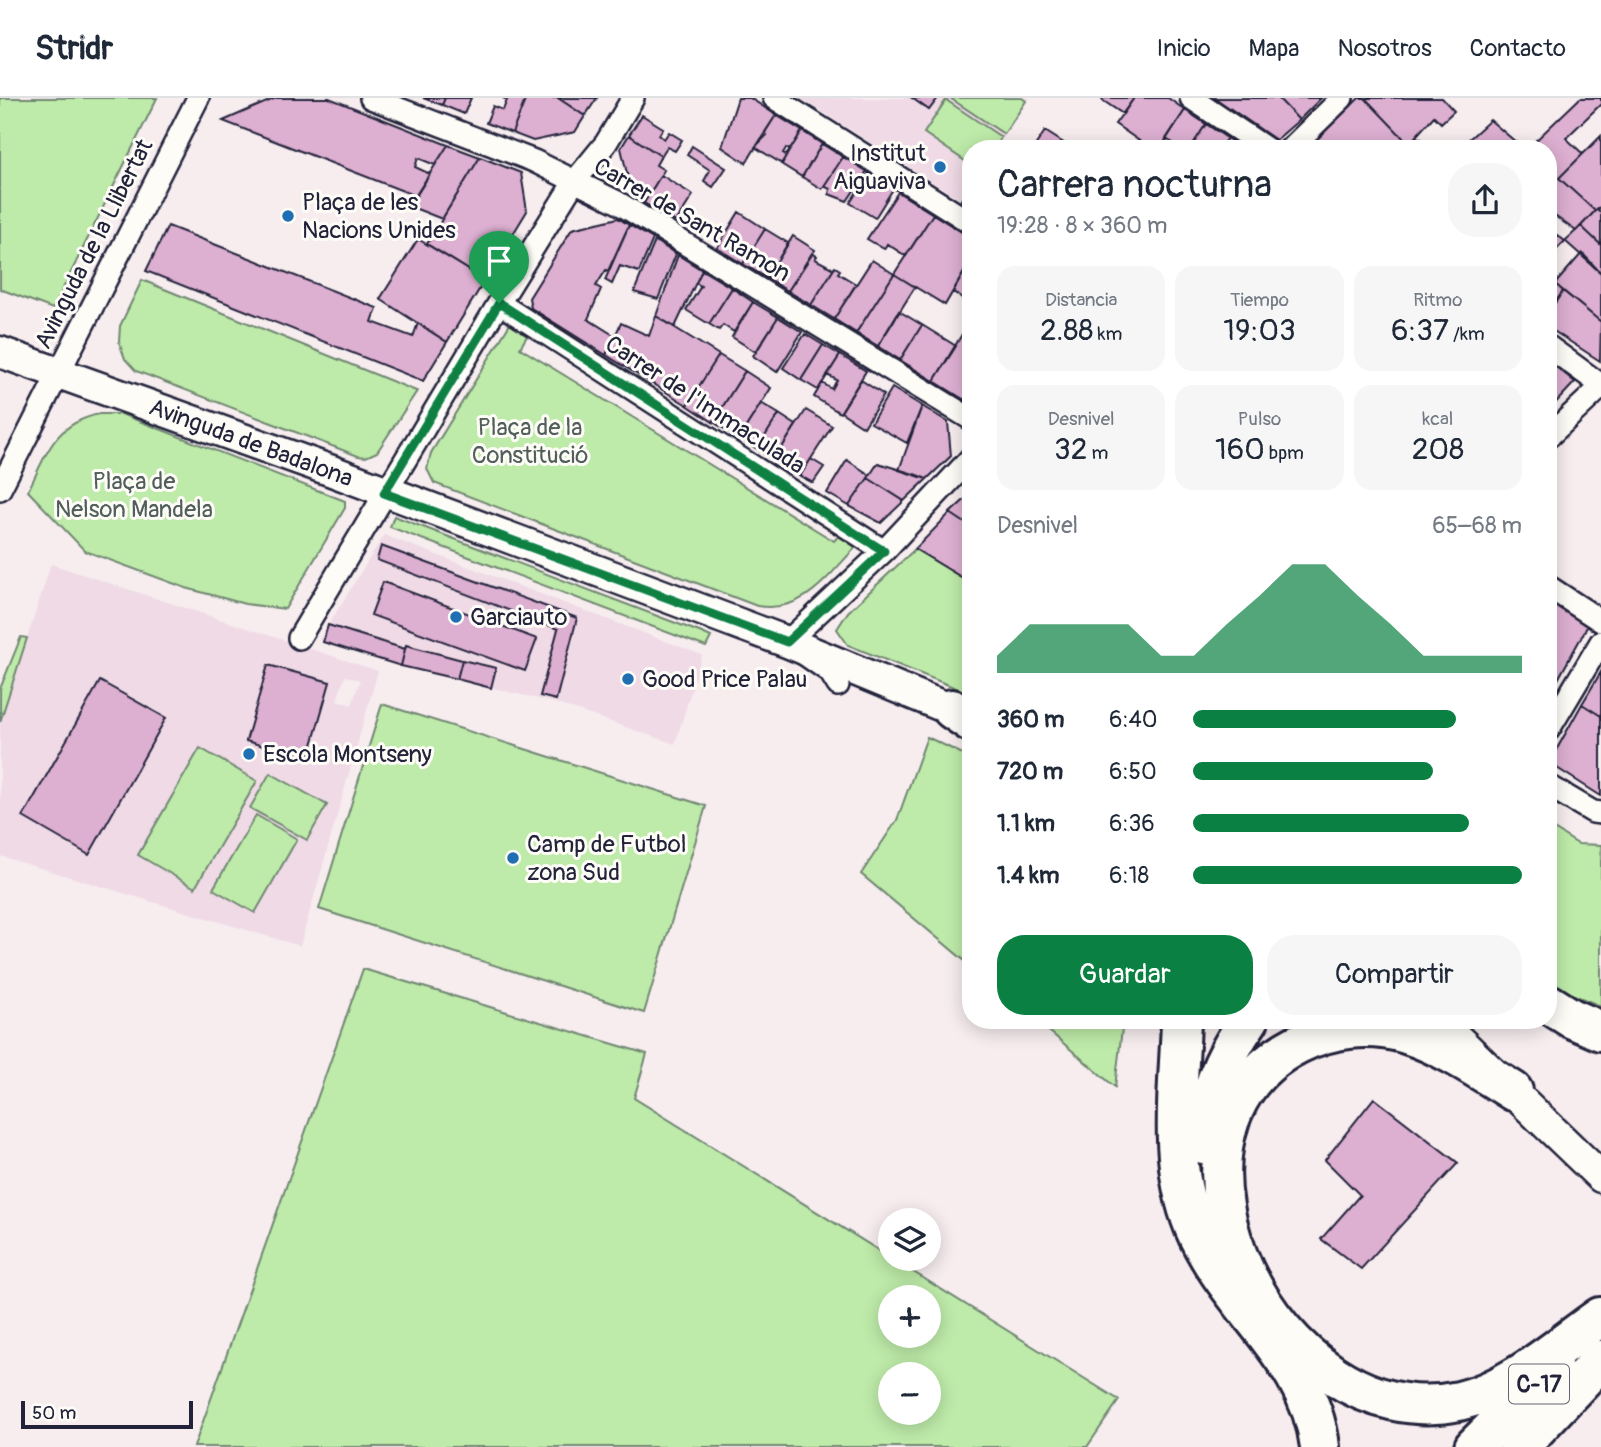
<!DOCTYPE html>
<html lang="es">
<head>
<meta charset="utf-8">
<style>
  :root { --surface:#fff; --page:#f6f6f7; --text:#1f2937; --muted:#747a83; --line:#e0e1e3; --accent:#0b8043 }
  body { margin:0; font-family:Pangolin,sans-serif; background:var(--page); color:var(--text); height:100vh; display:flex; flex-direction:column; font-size:26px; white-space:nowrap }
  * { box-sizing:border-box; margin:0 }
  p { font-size:23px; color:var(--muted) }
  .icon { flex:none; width:38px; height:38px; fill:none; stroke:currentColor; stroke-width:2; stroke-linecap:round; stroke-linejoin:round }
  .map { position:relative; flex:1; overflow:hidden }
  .drawer { position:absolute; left:962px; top:42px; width:595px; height:889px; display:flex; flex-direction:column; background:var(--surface); border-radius:28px; box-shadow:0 4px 18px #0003 }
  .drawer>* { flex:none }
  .fabs { position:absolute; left:878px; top:1110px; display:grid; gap:14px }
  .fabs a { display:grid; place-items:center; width:63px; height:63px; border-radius:50%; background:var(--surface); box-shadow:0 4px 18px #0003; font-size:35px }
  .scale { position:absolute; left:21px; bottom:18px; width:172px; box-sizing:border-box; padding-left:7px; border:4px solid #22223b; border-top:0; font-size:19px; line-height:24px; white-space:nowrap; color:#22223b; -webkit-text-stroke:5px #fdfcf7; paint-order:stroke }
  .pin { position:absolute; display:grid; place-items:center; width:60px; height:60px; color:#fff; margin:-72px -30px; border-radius:50% 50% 50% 0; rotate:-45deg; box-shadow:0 0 7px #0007 }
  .pin .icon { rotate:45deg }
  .round { display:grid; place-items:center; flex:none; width:74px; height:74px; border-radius:28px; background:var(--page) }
  .headline { display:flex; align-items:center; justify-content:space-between; height:119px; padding:0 35px }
  h1 { font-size:38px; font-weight:600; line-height:52px }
  .stats { display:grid; grid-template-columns:repeat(3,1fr); gap:10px; height:119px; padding:7px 35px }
  .stats div { display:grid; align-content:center; border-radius:18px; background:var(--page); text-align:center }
  .stats b { font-size:30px; font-weight:600 }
  .stats small { font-size:19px; font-weight:400 }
  .stats p { font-size:19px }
  .chart { height:196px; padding:14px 35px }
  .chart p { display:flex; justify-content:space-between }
  .chart svg { width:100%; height:126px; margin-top:7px; fill:var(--accent); opacity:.7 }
  .action { display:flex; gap:14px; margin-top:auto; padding:14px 35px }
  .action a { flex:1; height:80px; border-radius:28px; background:var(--accent); color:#fff; font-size:28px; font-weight:600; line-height:80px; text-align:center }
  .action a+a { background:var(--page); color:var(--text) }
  ul { padding:0 35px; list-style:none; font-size:23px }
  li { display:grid; grid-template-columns:112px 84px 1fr; align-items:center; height:52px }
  li i { height:18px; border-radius:9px; background:var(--accent) }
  header { display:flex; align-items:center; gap:42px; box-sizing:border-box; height:98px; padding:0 35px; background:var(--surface); border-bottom:2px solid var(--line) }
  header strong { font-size:33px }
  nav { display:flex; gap:38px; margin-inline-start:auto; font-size:24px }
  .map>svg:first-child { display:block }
  .built { fill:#efdae6; fill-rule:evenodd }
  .green { fill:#beeba9; stroke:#708672; stroke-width:2; fill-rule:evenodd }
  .building { fill:#ddafd1; stroke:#22223b; stroke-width:2 }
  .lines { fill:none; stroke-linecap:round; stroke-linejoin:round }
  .street-casing { stroke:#22223b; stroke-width:26 }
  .secondary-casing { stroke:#22223b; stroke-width:35 }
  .highway-casing { stroke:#22223b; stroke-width:44 }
  .street { stroke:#fdfcf7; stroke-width:21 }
  .secondary { stroke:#fdfcf7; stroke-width:30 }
  .highway { stroke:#fdfcf7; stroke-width:38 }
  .route-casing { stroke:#fff; stroke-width:14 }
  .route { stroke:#0b8043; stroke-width:9 }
  .poi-dot { fill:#1f6fb2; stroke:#fdfcf7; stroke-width:2.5 }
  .labels { text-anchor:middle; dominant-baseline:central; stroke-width:6; stroke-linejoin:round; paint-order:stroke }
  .shield { fill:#fdfcf7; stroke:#646373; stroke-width:2 }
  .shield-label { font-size:23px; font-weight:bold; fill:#22223b }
  .poi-label { font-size:24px; fill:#22223b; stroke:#fdfcf7; text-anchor:start }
  .street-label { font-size:24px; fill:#22223b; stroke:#fdfcf7 }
  .park-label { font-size:24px; fill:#515e5c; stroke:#fdfcf7 }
</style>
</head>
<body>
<header>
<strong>Stridr</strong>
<nav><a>Inicio</a><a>Mapa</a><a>Nosotros</a><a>Contacto</a></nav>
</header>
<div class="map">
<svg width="1601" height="1349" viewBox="0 0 1601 1349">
  <rect width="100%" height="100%" fill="#f7edef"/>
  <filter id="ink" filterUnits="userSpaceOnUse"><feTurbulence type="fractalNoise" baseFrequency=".0143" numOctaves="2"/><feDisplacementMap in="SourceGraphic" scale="14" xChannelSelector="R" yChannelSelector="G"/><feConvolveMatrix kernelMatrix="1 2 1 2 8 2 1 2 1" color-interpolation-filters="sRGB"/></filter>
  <g filter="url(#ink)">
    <path class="built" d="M800,0H1030L996,51H971V86L961,102Z
      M384,437L702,557L675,646L555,605L401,568L319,542Z
      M51,466L378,573L300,848L0,758V624ZM268,567L330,585L308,661L246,643ZM345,578L360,582L352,607L337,602ZM100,583L166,620L89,756L23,719Z"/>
    <path class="green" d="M0,0H157L53,211L0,191Z
      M950,0H1022L1026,3L1004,36Z
      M946,2L1001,39L993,51H971V67L924,35Z
      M142,182L416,293H417L377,354L366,359L358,358L136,273L125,261L119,244L120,228Z
      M510,226L527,238L520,250L834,443L840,436L859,446C827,478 805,516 757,508L434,385L427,371L431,355Z
      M99,316H121L345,403V410L285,511L245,506L186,490L85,453L28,393C47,355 54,326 99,316Z
      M394,418L702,535L711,539L706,549L390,429Z
      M915,451L971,485V596L848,547L837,531L848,514Z
      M21,539L27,540L0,624V591Z
      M382,606L706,708L644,915L319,811Z
      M927,639L971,660V868L861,776L897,722Z
      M200,650L257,683L195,790L138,757Z
      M270,675L327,707L307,742L250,710Z
      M256,717L297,741L255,815L213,791Z
      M1549,728L1578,746L1601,747V908L1549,887Z
      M363,871L647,956L634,1000L1119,1302L1087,1349H194ZM891,1199H929V1237H891ZM891,1276H929V1314H891Z
      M1036,922H1123L1115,989Z"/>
    <path class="building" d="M276,0H329L448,47L435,67L418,60L415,69L430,76L416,98L223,23Z
      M423,0H445L442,7Z
      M445,0H471L464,16L442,7Z
      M503,0H526L512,35L486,25L493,8L503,12L507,2Z
      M526,0H558L585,18L575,34L533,43L512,35Z
      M558,0H597L585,18Z
      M738,0H750L776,17L746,65L722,49Z
      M912,0H938L929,12Z
      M1134,0H1168L1185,12L1160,51H1151L1115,26Z
      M1134,0L1123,16L1102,2L1103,0Z
      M1215,0H1278L1299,22L1276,42Z
      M1278,0H1321L1299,22Z
      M1359,0H1365L1409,46L1403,51H1307Z
      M1365,0H1442L1454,13L1441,25L1434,18L1409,46Z
      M1580,0H1601V6L1566,40L1583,56L1559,80L1595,113L1576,133L1549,114V51H1527Z
      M1185,12L1206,26L1190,51H1171L1173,45L1166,41Z
      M642,17L663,30L659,37L664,41L669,34L682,42L675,53L667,49L661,58L629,37Z
      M776,17L802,33L790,52L786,50L783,55L787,57L782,66L755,49L767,37L765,34Z
      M1490,22L1524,51H1458Z
      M1206,26L1227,40L1219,51H1190Z
      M802,33L822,46L802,79L781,66Z
      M1045,33L1073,51H1033Z
      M629,37L661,58L656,67L664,72L644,105L632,97L621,50Z
      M1601,38V108L1595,113L1559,80Z
      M1416,39L1432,46L1437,51H1403Z
      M1227,40L1242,51H1219Z
      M822,46L843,59L822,91L802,79Z
      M448,47L480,59L442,121L409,108Z
      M692,48L726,70L713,89L704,83L710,72L687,57Z
      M480,59L521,75L527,113L485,182L427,146Z
      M843,59L867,73L847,103L829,96L830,91L824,88Z
      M869,75L893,91L875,120L850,105Z
      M661,77L693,97L676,124L644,105Z
      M971,86V108L961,102Z
      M898,94L933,116L906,158L887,146L884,151L867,141Z
      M1597,111L1601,115V147L1581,128Z
      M739,114L765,131L743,166L717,150Z
      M933,116L971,140V162L945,207L894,176Z
      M618,120L629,127L608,173L606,172L596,188L601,191L588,221L615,238L606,257L531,210L529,200L572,131Z
      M629,127L653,141L639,174L620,168L612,186L605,182Z
      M168,128L377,210L372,224L413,239L418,225L447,244L423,283L146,173Z
      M1581,128L1601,147V175L1565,143Z
      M765,131L788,145L767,180L743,166Z
      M1549,131L1565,143L1549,159Z
      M793,138L815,152L788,193L767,180Z
      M418,141L485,182L447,244L380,201Z
      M655,143L676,156L658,201L634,194Z
      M812,155L817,158L815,161L834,171L811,207L788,193Z
      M1582,155L1601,175V224L1555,186Z
      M678,157L702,172L675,229L656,218Z
      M872,162L894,176L856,235L834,221Z
      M971,162V206L953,194Z
      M835,169L840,172L838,175L856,186L834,221L811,207Z
      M702,172L732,190L709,226L686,212L701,188L696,185Z
      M894,176L915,189L878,248L856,235Z
      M1549,180L1563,193L1549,214Z
      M732,190L753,204L734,234L723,227L719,232L709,226Z
      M1563,193L1601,224L1600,263L1549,230V214Z
      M753,204L778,219L756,254L732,239Z
      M899,213L922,227L900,262L878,248Z
      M656,218L719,257L687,307L606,257L621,225L649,238Z
      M778,219L802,234L777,274L753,258Z
      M970,223L971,300L963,301L934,283Z
      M922,227L956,248L934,283L900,262Z
      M805,236L823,247L801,282L783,270Z
      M823,247L840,257L818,292L801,282Z
      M719,257L745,273L713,324L687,307Z
      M840,257L866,273L840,315L814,299L822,285L832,291L837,282L827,277Z
      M1549,263L1575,284L1549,312Z
      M745,273L771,290L739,340L713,324Z
      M861,282L884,297L864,329L841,314Z
      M892,290L922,308L907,345L871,325Z
      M761,305L779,316L757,351L739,340Z
      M922,308L948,324L951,358L927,381L899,372Z
      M806,312L832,328L800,378L774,362Z
      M779,316L796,327L774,362L757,351Z
      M811,361L824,369L813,385L800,378Z
      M847,362L870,377L849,408L827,395Z
      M878,365L917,377L927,381L904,403L868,380Z
      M868,380L904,403L881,425L849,408Z
      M971,396V429L950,415Z
      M950,415L971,429V485L915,451Z
      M381,448L577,520L556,602L540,598L558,531L377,462Z
      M383,484L537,541L525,573L371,517Z
      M1549,501L1588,527L1557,583L1549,578Z
      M328,527L405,551L401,568L323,544Z
      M406,547L462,562L457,581L401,568Z
      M462,562L496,570L491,590L457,581Z
      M268,567L330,584L308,661L246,643Z
      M1601,574V618L1582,606Z
      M1549,578L1557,583L1549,597Z
      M100,583L166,620L89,757L23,719Z
      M1582,606L1601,618V698L1549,665Z
      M1374,1000L1458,1065L1361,1171L1321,1141L1360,1097L1325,1062Z"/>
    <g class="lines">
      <defs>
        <path id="street" d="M371,0L534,63L617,104L971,321
          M774,0L971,125
          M1191,0L1267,51
          M1290,51L1342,0
          M499,205L884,453
          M1549,249L1601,287
          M1549,338L1601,289
          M0,391L198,0
          M1549,489L1601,523
          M299,540L499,205L574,84L606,45L633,0
          M838,587L830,574L787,544L884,453L971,360
          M1549,631L1601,544
          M1549,688L1593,714L1601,715"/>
        <path id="secondary" d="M0,254L332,373L787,544L971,620
          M1438,922L1601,1079"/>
        <path id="highway" d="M952,611L971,624
          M1549,906L1571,920L1601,933
          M1181,922C1179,992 1167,1062 1194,1129C1227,1209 1310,1259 1320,1349
          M1513,993C1479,972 1444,948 1406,936C1370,925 1330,930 1298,946C1123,1036 1277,1342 1459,1303C1512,1291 1557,1249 1600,1219
          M1204,1046C1205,1002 1223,958 1249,922
          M1474,1349L1553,1271
          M1519,1349L1601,1262"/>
      </defs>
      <use href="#street" class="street-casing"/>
      <use href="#secondary" class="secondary-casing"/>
      <use href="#highway" class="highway-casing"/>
      <use href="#street" class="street"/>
      <use href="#secondary" class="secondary"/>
      <use href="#highway" class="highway"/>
    </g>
  </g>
  <g class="lines" filter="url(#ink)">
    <defs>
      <path id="route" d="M499,205L858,437L884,453L787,544L384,395Z"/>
    </defs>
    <use href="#route" class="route-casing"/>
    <use href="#route" class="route"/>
  </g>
  <g class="poi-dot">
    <circle cx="940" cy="69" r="7"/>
    <circle cx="288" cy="118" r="7"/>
    <circle cx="456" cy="519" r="7"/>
    <circle cx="628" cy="581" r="7"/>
    <circle cx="249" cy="656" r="7"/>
    <circle cx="513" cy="760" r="7"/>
  </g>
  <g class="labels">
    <rect class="shield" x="1509" y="1266.5" width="60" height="39" rx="5"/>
    <g class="shield-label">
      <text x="1539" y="1286">C-17</text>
    </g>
    <g class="poi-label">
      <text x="926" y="55" text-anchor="end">Institut<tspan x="926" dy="28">Aiguaviva</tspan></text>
      <text x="302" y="104">Plaça de les<tspan x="302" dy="28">Nacions Unides</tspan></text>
      <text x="470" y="519">Garciauto</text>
      <text x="642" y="581">Good Price Palau</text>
      <text x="263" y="656">Escola Montseny</text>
      <text x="527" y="746">Camp de Futbol<tspan x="527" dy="28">zona Sud</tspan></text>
    </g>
    <g class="street-label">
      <text transform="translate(692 122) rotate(30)">Carrer de Sant Ramon</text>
      <text transform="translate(94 146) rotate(-63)">Avinguda de la Llibertat</text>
      <text transform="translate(705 307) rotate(33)">Carrer de l'Immaculada</text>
      <text transform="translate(251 345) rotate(20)">Avinguda de Badalona</text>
    </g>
    <g class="park-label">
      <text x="530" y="329">Plaça de la<tspan x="530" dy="28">Constitució</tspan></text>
      <text x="134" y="383">Plaça de<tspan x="134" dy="28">Nelson Mandela</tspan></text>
    </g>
  </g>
</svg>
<div class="fabs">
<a><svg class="icon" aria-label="layers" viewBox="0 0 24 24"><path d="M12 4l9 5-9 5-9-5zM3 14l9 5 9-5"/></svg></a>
<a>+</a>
<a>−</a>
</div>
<div class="scale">50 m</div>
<div class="pin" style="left:499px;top:205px;background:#1e9e55"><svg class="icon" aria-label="arrive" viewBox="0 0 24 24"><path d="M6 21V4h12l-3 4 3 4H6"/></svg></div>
<section class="drawer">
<div class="headline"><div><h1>Carrera nocturna</h1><p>19:28 · 8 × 360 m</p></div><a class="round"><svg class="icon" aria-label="share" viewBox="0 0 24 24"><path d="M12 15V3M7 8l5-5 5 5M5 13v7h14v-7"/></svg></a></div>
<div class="stats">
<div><p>Distancia</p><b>2.88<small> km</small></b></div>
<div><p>Tiempo</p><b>19:03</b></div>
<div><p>Ritmo</p><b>6:37<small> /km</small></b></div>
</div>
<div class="stats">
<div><p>Desnivel</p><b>32<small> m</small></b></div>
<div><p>Pulso</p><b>160<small> bpm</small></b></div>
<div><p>kcal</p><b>208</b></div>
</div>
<div class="chart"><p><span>Desnivel</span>65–68 m</p>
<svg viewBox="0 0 160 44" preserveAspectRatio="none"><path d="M0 44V38L10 27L20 27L30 27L40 27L50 38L60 38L70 27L80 17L90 6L100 6L110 17L120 27L130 38L140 38L150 38L160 38V44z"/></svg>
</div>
<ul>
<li><b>360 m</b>6:40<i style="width:80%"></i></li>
<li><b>720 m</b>6:50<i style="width:73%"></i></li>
<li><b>1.1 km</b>6:36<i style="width:84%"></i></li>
<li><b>1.4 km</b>6:18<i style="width:100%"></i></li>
</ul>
<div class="action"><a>Guardar</a><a>Compartir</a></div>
</section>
</div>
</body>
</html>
